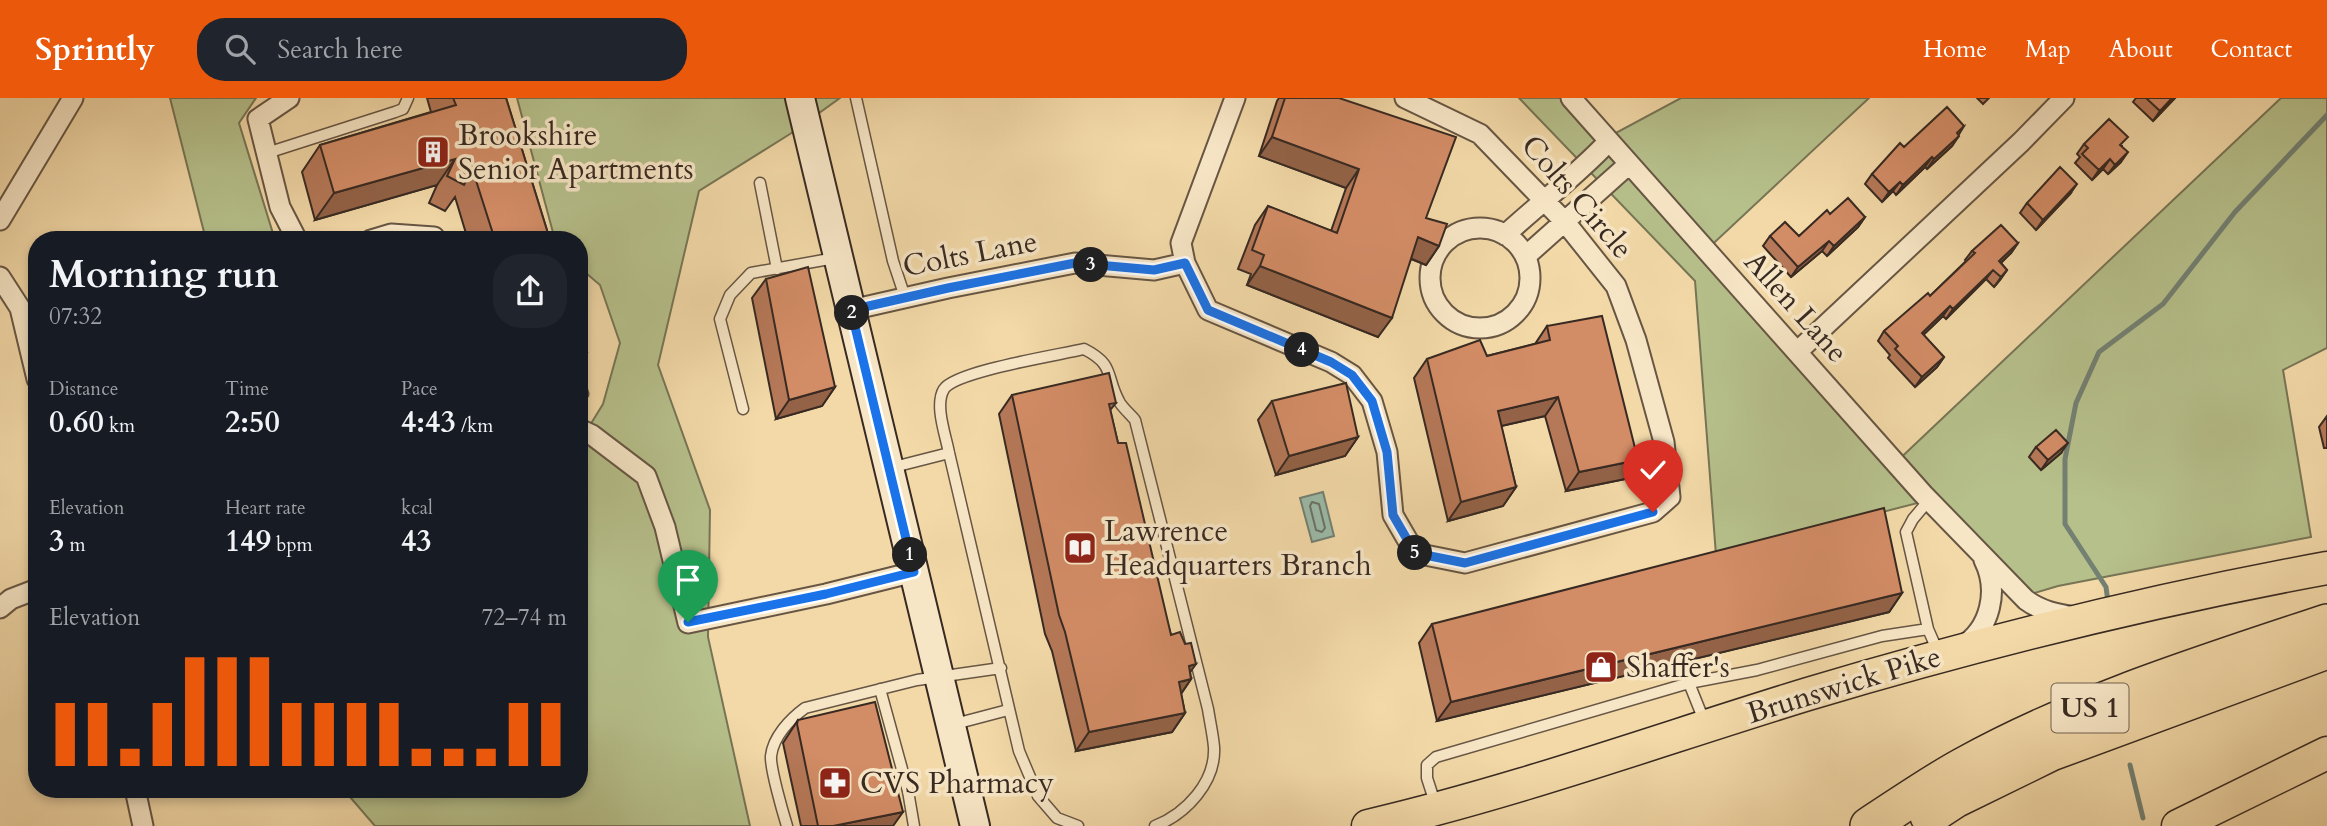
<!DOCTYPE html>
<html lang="en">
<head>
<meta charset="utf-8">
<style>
  :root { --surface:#171b24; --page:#20242c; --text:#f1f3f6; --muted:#9ea1a6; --accent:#ea580c }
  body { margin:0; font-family:Cardo,serif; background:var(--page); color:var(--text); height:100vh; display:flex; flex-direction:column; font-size:26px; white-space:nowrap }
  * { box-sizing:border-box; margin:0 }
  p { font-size:23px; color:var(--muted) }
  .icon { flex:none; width:38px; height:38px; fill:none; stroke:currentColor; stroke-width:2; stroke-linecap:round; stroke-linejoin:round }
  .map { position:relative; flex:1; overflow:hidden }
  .side { position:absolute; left:28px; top:133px; width:560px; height:567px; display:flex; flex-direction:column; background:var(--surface); border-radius:28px; box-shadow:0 4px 10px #0003 }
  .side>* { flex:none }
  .pin { position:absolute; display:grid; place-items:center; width:60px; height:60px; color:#fff; margin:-72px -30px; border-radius:50% 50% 50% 0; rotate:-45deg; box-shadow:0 0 7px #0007 }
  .pin .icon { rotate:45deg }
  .km { position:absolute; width:35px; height:35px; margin:-18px; border-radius:50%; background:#222; color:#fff; font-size:19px; line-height:35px; text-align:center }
  .round { display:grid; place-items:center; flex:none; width:74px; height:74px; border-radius:28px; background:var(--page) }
  .headline { display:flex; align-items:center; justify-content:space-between; height:119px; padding:0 21px }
  h1 { font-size:38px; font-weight:800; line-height:52px }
  .figures { display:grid; grid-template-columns:repeat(3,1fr); gap:10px; height:119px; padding:7px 21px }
  .figures div { display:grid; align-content:center }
  .figures b { font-size:30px; font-weight:800 }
  .figures small { font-size:19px; font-weight:400 }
  .figures p { font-size:19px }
  .chart { height:196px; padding:14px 21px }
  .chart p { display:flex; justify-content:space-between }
  .chart svg { width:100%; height:126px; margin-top:7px; stroke:var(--accent); stroke-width:6 }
  header { display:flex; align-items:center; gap:42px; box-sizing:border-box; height:98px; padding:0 35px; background:var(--accent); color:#fff }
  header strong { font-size:33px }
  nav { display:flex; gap:38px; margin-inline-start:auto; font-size:24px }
  .search { width:490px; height:63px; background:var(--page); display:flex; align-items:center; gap:18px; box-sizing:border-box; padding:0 24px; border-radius:28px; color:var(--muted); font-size:26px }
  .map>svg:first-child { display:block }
  .green { fill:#b6c08b; stroke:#777556; stroke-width:2 }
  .water { fill:#9bbaa8; stroke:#738072; stroke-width:2 }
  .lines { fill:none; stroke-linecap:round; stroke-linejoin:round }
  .shore { stroke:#6a7265; stroke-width:2 }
  .stream { stroke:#738072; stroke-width:5 }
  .lane-casing { stroke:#675644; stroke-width:13 }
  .street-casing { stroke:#675644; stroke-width:23 }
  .secondary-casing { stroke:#382a22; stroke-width:32 }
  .primary-casing { stroke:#382a22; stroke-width:35 }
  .highway-casing { stroke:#382a22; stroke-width:40 }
  .lane { stroke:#f7e6c6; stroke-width:10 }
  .street { stroke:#f7e6c6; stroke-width:19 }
  .secondary { stroke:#f7e6c6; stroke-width:28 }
  .primary { stroke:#f3d9a8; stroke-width:32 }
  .highway { stroke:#f3d9a8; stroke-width:37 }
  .wall { fill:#b57858; stroke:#382a22; stroke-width:2 }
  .shaded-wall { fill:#936247; stroke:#382a22; stroke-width:2 }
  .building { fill:#d28c66; stroke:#382a22; stroke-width:2 }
  .route-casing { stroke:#fff; stroke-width:14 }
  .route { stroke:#1a73e8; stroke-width:9 }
  .labels { text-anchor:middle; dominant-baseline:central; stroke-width:7; stroke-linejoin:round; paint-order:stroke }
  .shield { fill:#f7e6c6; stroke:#716253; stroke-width:2 }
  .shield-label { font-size:28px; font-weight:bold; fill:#382a22 }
  .poi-label { font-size:30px; fill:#382a22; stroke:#f7e6c6; text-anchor:start }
  .street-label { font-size:30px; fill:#382a22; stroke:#f7e6c6 }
</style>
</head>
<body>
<header>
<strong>Sprintly</strong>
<div class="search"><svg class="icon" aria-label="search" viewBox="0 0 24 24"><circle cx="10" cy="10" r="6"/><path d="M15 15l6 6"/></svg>Search here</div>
<nav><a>Home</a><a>Map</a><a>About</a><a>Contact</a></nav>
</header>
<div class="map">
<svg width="2327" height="728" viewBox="0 0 2327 728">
  <rect width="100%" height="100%" fill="#f3d9a8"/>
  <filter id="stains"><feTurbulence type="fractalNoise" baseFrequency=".00286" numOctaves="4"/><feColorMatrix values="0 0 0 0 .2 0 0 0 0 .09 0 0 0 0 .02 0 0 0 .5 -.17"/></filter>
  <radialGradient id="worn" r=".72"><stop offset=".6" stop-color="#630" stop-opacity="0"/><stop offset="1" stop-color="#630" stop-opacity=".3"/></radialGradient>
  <path class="green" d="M170,0H256L239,25L275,142H206Z
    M517,0H840L790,36L699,93L658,267L710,412L708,539L750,728H375L350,699L348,691H579V345L603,306L620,245L600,187L579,169V142H555Z
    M1519,0H1562L1601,43L1681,0H1869L1702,156L1892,368L2281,0H2327V250L2283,272L2311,439L2058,488L2014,501L1929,402L1716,457L1695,183Z"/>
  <path class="water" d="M1323,394L1334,438L1312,444L1300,400Z"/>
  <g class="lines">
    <path class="shore" d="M1312,404L1319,406L1325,430L1322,434L1316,432L1310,408Z"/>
    <path class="stream" d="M2108,504L2106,489L2065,426V361L2076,305L2099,254L2163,206L2235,114L2327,17
      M2130,667L2143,720"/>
    <defs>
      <path id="lane" d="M856,0L893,163L905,199
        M267,55L395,14L403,11L408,0
        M760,85L777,171
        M579,284L583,296L579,301
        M743,311L720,221L730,197L751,175L835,160
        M890,370L949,355
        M1929,402L1913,421L1906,434L1928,531L1938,554
        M880,591L908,693L914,728
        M1705,625L1689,585L1757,572L1882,538L1928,531
        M951,627L1008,612
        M1436,708L1427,680V667L1436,659L1689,585
        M787,728C783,715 770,670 771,658C773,639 790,621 805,610L917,582L1001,570
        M1078,728L1057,720L1038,698L1019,653L949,355C946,338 934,307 944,291C956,273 1059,257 1084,251C1116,267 1105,279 1120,305C1124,311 1131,317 1135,322L1208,611C1210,624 1213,637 1214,649C1216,684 1186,716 1155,728"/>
      <path id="street" d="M289,0L258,21L280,109L297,142
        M1235,0L1181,145L1185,165L1208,212L1331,264L1352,277L1372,303L1387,354L1393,417L1415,455L1465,465L1653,414L1670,399L1664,344L1636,242L1616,188L1565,124L1480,36L1405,0
        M1571,0L1923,396L2026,502C2041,513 2056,516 2075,519
        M0,122L73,0
        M1430 180a50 50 0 1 1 100 0a50 50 0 1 1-100 0Z
        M1505,137C1540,105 1577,77 1609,43
        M371,142L391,136L434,139L436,142
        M1526,158L1629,66
        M0,179L20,210L37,281
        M851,212L948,190L1075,165L1154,172L1185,165
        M1797,254L2021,44L2064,0
        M579,331L592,337L646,378L665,429L688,525L826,496L914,474
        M0,510L11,501L37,491
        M1961,549C1991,531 1999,492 1984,462
        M135,691L143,728"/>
      <path id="secondary" d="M800,0L975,728"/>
      <path id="primary" d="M1368,728C1518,693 1661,641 1808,596C1979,545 2152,502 2327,470
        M2178,728L2327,655"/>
      <path id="highway" d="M1929,718L1955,701L2051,654L2327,552
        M1869,728C1900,708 1931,686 1964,668C2078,605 2204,566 2327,525"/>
    </defs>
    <use href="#lane" class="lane-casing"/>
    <use href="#street" class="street-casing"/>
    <use href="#secondary" class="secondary-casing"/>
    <use href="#primary" class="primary-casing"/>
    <use href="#highway" class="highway-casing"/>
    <use href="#lane" class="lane"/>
    <use href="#street" class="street"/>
    <use href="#secondary" class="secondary"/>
    <use href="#primary" class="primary"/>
    <use href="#highway" class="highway"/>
  </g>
  <path class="wall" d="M427,0H506L550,142H468L455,99L445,113L429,105L437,87L315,122L302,74L320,47L431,14Z
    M1279,0H1339L1426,120L1439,148L1426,167L1411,161L1378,239L1247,187L1251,176L1238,171L1255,127L1268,108L1331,133L1346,90L1259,58L1277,3Z
    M1977,0H1989L1983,6Z
    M2136,0H2175L2153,23L2133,4Z
    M1964,28L1952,48L1927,71L1925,69L1896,97L1893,93L1882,104L1865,86L1872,76L1904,49Z
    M2084,46L2122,48L2121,64L2108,76L2103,71L2092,82L2075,65L2080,59L2077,56Z
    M2070,96L2036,132L2020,115L2027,105Z
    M1830,116L1865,119L1858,129L1827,158L1822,153L1791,179L1763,148L1770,138H1799Z
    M2018,145L2011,155L2001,165L2007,172L2000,182L1994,189L1986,181L1946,221L1943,218L1923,237L1944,259L1937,269L1915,289L1888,260L1890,257L1878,243L1884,233L1930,198L1966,163L1965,162L1972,153Z
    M766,181L835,289L822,308L776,321L752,200Z
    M1547,228L1625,381L1566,393L1545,318L1501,328L1516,389L1503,408L1448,423L1414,280L1427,261L1487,258L1535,246Z
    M1012,297L1116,305L1110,312L1118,345L1171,537L1190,574L1191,581L1181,596L1185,615L1172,634L1076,653L1052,553L1045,536L999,316Z
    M1272,303L1358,339L1345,358L1276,377L1258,322Z
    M2327,318V350H2324L2319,329Z
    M2036,349L2061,355L2041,372L2029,359Z
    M1902,495L1889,514L1437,623L1419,545L1432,526Z
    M798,622L893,728H801L783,645Z"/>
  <path class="shaded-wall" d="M2172,0H2175L2153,23L2160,13Z
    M1959,38L1952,48L1927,71L1934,61Z
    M1272,39L1359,71L1346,90L1259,58Z
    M2128,54L2121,64L2108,76L2115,67Z
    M1932,59L1925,69L1896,97L1903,87Z
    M455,61L437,87L315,122L334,95Z
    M2110,61L2103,71L2092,82L2099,72Z
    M1900,84L1893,93L1882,104L1889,94Z
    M2077,86L2070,96L2036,132L2043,122Z
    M1865,119L1858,129L1827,158L1834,148Z
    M1418,139L1439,148L1426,167L1405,158Z
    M1829,143L1822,153L1791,179L1798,169Z
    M2018,145L2011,155L1992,173L1999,163Z
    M1260,168L1392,220L1378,239L1247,187Z
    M1993,172L1986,181L1946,221L1953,211Z
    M2007,172L2000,182L1994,189L2001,179Z
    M1950,208L1943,218L1915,245L1922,235Z
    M586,256L579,265V258Z
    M1944,259L1937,269L1915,289L1922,279Z
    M835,289L822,308L776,321L789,302Z
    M1558,299L1545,318L1484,332L1498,313Z
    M1358,339L1345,358L1276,377L1289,358Z
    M2068,345L2061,355L2041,372L2048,362Z
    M1638,362L1625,381L1566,393L1579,374Z
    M1516,389L1503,408L1448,423L1461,404Z
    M1902,495L1889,514L1437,623L1451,604Z
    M1196,566L1184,583L1191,581L1178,600L1165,603L1189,568Z
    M1185,615L1172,634L1076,653L1089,634Z
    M903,714L893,728H833Z"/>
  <path class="building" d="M453,0H506L550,142H495L472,70L464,87L447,78L455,61L334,95L320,47L456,7Z
    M1285,0H1339L1456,39L1426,120L1447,126L1439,148L1418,139L1392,220L1260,168L1264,157L1252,152L1268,108L1337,135L1359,71L1272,39Z
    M2146,0H2172L2160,13Z
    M1947,9L1964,28L1957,35L1959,38L1934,61L1932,59L1903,87L1900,84L1889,94L1872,76L1900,45L1904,49Z
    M2109,21L2128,39L2120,47L2128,54L2115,67L2110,61L2099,72L2082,56L2088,50L2084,46Z
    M2060,69L2077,86L2043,122L2027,105Z
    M1848,100L1865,119L1834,148L1829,143L1798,169L1770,138L1785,124L1799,138L1827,112L1830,116Z
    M2001,127L2018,145L1999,163L2007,172L2001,179L1993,172L1953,211L1950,208L1922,235L1944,259L1922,279L1895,251L1898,248L1884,233L1928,195L1930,198L1975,155L1972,153Z
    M808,169L835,289L789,302L766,181Z
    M1602,218L1638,362L1579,374L1558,299L1498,313L1516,389L1461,404L1427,261L1480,242L1487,258L1550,242L1547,228Z
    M579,235L586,256L579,258Z
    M1109,275L1116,305L1109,306L1118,345H1126L1171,537L1180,534L1185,546L1191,545L1196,566L1189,568L1191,581L1179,584L1185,615L1089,634L1065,534L1059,517L1012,297Z
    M1346,285L1358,339L1289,358L1272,303Z
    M2056,332L2068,345L2048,362L2036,349Z
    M1884,410L1902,495L1451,604L1432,526Z
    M875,604L903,714L833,728H818L797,626L798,622Z"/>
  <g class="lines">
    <defs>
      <path id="route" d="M688,524L826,496L914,474L851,212L948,190L1075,165L1154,172L1185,165L1208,212L1331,264L1352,277L1372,303L1387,354L1393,417L1415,455L1465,465L1653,414"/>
    </defs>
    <use href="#route" class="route-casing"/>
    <use href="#route" class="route"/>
  </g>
  <defs>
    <symbol id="building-square" viewBox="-11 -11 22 22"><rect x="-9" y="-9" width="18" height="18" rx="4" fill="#8f2418" stroke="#f7e6c6"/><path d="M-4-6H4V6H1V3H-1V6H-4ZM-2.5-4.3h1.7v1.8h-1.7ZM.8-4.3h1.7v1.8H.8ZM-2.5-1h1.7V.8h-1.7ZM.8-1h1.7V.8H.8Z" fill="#fff"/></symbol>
    <symbol id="library-square" viewBox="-11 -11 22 22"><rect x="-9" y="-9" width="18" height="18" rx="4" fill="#8f2418" stroke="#f7e6c6"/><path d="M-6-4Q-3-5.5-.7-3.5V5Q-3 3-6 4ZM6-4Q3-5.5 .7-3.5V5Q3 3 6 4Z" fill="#fff"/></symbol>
    <symbol id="shop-square" viewBox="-11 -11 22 22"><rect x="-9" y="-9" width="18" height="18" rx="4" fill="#8f2418" stroke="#f7e6c6"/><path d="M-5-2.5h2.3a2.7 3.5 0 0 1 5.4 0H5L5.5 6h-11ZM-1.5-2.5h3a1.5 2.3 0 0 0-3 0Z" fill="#fff"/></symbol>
    <symbol id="pharmacy-square" viewBox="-11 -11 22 22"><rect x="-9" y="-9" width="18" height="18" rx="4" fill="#8f2418" stroke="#f7e6c6"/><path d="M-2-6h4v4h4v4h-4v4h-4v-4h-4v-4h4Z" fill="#fff"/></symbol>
  </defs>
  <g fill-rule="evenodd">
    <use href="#building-square" x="414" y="35" width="38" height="38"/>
    <use href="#library-square" x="1061" y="431" width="38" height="38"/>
    <use href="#shop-square" x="1582" y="550" width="38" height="38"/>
    <use href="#pharmacy-square" x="816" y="666" width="38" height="38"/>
  </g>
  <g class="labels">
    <rect class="shield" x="2051.5" y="585.5" width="77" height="49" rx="5"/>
    <g class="shield-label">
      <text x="2090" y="610">US 1</text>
    </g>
    <g class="poi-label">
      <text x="458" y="37">Brookshire<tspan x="458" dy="34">Senior Apartments</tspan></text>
      <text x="1104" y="433">Lawrence<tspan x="1104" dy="34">Headquarters Branch</tspan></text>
      <text x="1626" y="569">Shaffer's</text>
      <text x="860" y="685">CVS Pharmacy</text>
    </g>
    <g class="street-label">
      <text transform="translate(1577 99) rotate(49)">Colts Circle</text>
      <text transform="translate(970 156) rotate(-11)">Colts Lane</text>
      <text transform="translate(1796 209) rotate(48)">Allen Lane</text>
      <text transform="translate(1844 587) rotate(-17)">Brunswick Pike</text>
    </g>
  </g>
  <rect width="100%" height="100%" filter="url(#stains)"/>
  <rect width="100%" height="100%" fill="url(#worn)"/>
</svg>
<div class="pin" style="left:688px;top:524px;background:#1e9e55"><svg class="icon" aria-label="arrive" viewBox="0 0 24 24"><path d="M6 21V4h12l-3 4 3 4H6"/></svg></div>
<div class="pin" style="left:1653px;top:414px;background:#d93025"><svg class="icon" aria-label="check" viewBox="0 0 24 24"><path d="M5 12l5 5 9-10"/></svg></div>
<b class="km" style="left:910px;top:457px">1</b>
<b class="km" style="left:852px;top:215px">2</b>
<b class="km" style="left:1091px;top:167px">3</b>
<b class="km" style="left:1302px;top:252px">4</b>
<b class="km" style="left:1415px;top:455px">5</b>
<section class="side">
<div class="headline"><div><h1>Morning run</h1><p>07:32</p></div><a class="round"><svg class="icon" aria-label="share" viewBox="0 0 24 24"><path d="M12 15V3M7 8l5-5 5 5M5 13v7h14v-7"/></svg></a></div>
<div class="figures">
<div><p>Distance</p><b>0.60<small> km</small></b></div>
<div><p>Time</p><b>2:50</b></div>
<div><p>Pace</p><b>4:43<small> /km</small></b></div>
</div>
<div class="figures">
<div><p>Elevation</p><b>3<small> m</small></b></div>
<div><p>Heart rate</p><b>149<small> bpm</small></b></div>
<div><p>kcal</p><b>43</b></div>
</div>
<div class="chart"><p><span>Elevation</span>72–74 m</p>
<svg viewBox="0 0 160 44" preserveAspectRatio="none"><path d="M5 44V22M15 44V22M25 44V38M35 44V22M45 44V6M55 44V6M65 44V6M75 44V22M85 44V22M95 44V22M105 44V22M115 44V38M125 44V38M135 44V38M145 44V22M155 44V22"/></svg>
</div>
</section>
</div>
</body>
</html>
